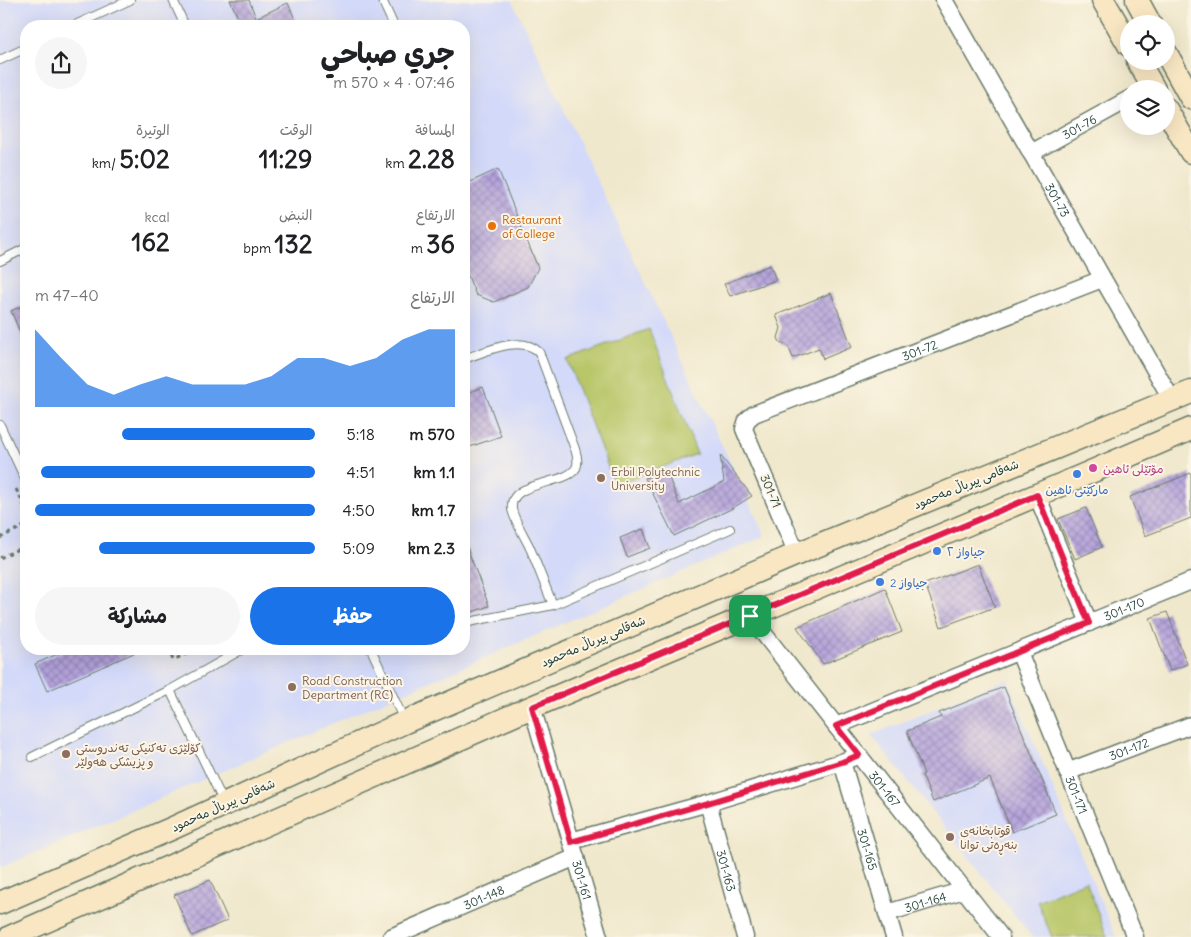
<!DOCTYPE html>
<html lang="ar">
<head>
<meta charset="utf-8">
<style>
  :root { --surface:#fff; --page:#f6f6f6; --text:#202124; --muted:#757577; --accent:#1a73e8 }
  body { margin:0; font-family:Delius,"Playpen Sans Arabic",sans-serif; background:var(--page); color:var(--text); direction:rtl; height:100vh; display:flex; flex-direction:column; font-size:19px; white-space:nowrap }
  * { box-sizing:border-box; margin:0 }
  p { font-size:16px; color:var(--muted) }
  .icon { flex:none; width:28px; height:28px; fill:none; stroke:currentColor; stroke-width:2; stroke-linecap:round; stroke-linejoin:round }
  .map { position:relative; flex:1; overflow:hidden; direction:ltr }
  .panel { position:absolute; left:20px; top:20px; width:450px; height:635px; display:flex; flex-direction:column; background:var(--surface); border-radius:20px; box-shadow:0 5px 20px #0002; direction:rtl }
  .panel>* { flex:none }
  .fabs { position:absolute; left:1120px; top:15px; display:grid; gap:10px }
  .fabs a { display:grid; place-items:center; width:55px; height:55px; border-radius:50%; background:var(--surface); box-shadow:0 5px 20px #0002; font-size:25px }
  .pin { position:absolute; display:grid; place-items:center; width:42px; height:42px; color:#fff; margin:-21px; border-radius:10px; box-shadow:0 2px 8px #0006 }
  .round { display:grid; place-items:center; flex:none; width:52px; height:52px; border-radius:26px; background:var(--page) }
  .overview { display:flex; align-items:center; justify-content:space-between; height:85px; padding:0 15px }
  h1 { font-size:28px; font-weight:700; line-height:38px }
  .metrics { display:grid; grid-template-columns:repeat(3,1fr); gap:8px; height:85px; padding:5px 15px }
  .metrics div { display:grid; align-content:center }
  .metrics b { font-size:25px; font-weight:700 }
  .metrics small { font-size:14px; font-weight:400 }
  .metrics p { font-size:14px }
  .chart { height:140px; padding:10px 15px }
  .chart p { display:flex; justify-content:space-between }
  .chart svg { width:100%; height:90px; margin-top:5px; fill:var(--accent); opacity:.7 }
  .cta { display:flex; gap:10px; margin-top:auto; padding:10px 15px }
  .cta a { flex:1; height:58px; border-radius:30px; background:var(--accent); color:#fff; font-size:20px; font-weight:700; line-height:58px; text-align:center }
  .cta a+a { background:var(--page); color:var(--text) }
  ul { padding:0 15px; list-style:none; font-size:16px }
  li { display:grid; grid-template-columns:80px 60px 1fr; align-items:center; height:38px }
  li i { height:12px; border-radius:6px; background:var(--accent) }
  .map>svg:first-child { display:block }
  .built { fill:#d3d9f9; fill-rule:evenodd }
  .garden { fill:#b8c668; stroke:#6c824e }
  .building { fill:url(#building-cross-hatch) }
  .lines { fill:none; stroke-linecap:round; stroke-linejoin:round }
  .service-casing { stroke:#687969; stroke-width:10 }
  .minor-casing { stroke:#687969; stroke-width:19 }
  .secondary-casing { stroke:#687969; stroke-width:25 }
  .path { stroke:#687969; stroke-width:3; stroke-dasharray:4 4; stroke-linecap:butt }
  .service { stroke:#fff; stroke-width:8 }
  .minor { stroke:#fff; stroke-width:16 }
  .secondary { stroke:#f9e7c3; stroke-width:22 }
  .route-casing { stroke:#fff; stroke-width:10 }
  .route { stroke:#e11d48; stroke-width:6 }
  .food-dot { fill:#e8710a; stroke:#fcf5e5; stroke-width:2 }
  .hotel-dot { fill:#d1479c; stroke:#fcf5e5; stroke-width:2 }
  .shop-dot { fill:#3f7fe0; stroke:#fcf5e5; stroke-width:2 }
  .education-dot { fill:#8d6e63; stroke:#fcf5e5; stroke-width:2 }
  .labels { text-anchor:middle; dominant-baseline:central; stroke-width:4; stroke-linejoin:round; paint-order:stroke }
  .street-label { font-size:12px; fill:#1f3d34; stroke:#fcf5e5 }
  .food-label { font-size:12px; fill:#c56008; stroke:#fcf5e5; text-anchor:start }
  .hotel-label { font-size:12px; fill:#b23c85; stroke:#fcf5e5; text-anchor:start }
  .education-label { font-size:12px; fill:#785e54; stroke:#fcf5e5; text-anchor:start }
  .shop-label { font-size:12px; fill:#366cbe; stroke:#fcf5e5; text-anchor:start }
</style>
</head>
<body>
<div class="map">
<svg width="1191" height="937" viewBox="0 0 1191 937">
  <defs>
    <pattern id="building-cross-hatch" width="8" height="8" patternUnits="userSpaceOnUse" patternTransform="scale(1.25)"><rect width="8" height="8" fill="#b4a2dc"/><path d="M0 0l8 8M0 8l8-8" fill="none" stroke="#9285b3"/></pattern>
  </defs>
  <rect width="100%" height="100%" fill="#fcf5e5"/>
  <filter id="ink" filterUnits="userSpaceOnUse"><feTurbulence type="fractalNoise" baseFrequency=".02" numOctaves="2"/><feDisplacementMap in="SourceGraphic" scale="10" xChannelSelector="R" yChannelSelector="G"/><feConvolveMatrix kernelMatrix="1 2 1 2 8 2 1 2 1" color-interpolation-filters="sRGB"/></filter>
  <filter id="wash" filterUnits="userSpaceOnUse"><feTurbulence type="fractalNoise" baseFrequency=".0096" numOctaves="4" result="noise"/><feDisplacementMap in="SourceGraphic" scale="20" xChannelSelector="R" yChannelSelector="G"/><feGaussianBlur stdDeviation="1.12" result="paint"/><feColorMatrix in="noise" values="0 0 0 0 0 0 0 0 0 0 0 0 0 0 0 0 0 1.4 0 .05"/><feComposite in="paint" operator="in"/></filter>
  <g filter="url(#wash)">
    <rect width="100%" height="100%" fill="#f0e8cc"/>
    <path class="built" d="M0,0H512L765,536L0,868ZM26,26H464V649H26Z
      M1007,679L1116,937H1032L871,735Z"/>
    <path class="garden" d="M649,329L697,454L615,485L567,360Z
      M1086,881L1107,937H1052L1037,901Z"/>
    <g id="blocks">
      <path class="building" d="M230,0H249L256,18L288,3L298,26H238L241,24Z
        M498,169L538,268L528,287L494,302L476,295L464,267V185Z
        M770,265L776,280L730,296L724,284Z
        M831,293L852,347L823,359L819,348L793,358L788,346L780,342L778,338L781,328L776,315Z
        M26,304V346L11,311Z
        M483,387L501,436L464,449V394Z
        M720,455L752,496L733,508L674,536L645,478L666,470L679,504L724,482Z
        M1191,473V518L1145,536L1130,497Z
        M1086,508L1102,547L1075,559L1058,519Z
        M643,529L650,548L627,557L620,538Z
        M464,542H465L489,606L464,615Z
        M978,564L995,607L941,627L925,584Z
        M885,588L902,632L823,664L797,627Z
        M1167,612L1187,664L1170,671L1150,618Z
        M69,649H143L47,691L35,664Z
        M1004,687L1056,814L1012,832L990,778L933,802L922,775L924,774L907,731L941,717L939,713Z
        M210,880L228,920L192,936L174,895Z"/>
    </g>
  </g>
  <g filter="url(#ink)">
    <use href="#blocks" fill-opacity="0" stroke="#687969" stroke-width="1"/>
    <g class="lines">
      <defs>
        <path id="service" d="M173,0L185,26
          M382,0L394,26
          M73,26L130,0
          M0,60L26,48
          M0,261L26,248
          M464,359C485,352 521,334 539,352L575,449C577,455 579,462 576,468C566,486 508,480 512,509C513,518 526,539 530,548C538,567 545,586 553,605L464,623
          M0,425L26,481
          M553,605L730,529
          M371,649L404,720
          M170,690L243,649
          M32,757L170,690L224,803"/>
        <g id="minor">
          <path id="s1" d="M944,0L1172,400"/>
          <path id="s2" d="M1031,153L1129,99"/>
          <path d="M1037,495L1089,623"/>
          <path id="s3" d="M797,554L744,429L747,420L754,414L1102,279"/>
          <path id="s4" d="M750,616L1001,937"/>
          <path id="s5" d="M1019,652L1135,937"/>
          <path id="s6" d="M532,707L599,937"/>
          <path id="s7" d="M836,726L1191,581"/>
          <path id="s8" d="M842,762L894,937"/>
          <path id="s9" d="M1067,772L1191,725"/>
          <path id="s10" d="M708,803L745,937"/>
          <path d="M571,841L708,803L842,762L859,755"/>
          <path id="s11" d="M887,913L964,890"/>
          <path id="s12" d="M391,937L576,857"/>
        </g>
        <path id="secondary" d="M1103,0L1129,45
          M1137,0L1150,24
          M1166,53L1191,98
          M1138,61L1154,89
          M1166,109L1191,152
          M0,903L173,828L405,722L797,554L1191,392
          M10,937L532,707L1037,495L1191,429"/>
      </defs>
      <use href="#service" class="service-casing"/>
      <use href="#minor" class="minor-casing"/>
      <use href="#secondary" class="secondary-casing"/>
      <path class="path" d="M16,489L26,509
        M0,538L26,525
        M0,558L26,545
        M168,649L173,660L197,649"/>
      <use href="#service" class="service"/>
      <use href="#minor" class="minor"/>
      <use href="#secondary" class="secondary"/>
    </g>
  </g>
  <g class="lines" filter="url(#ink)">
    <defs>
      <path id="route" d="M1037,495L1089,623L836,726L859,755L842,762L708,803L571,842L532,707Z"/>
    </defs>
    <use href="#route" class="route-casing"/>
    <use href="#route" class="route"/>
  </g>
  <circle class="food-dot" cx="492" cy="226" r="5"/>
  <circle class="hotel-dot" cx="1093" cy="468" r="5"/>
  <g class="shop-dot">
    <circle cx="1077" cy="474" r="5"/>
    <circle cx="937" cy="551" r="5"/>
    <circle cx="880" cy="582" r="5"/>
  </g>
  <g class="education-dot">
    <circle cx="601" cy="478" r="5"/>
    <circle cx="292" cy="687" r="5"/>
    <circle cx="66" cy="754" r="5"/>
    <circle cx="950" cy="837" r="5"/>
  </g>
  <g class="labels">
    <g class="street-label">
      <text stroke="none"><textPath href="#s2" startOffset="55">301-76</textPath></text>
      <text stroke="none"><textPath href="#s1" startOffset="230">301-73</textPath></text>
      <text stroke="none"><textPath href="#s3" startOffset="332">301-72</textPath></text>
      <text transform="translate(966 484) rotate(-22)">شەقامی پیرباڵ مەحمود</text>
      <text transform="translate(771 491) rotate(67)">301-71</text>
      <text stroke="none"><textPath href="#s7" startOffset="311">301-170</textPath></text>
      <text transform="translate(593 641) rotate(-23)">شەقامی پیرباڵ مەحمود</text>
      <text stroke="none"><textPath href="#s9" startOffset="66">301-172</textPath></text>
      <text stroke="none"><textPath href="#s4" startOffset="219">301-167</textPath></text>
      <text stroke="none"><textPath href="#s5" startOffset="154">301-171</textPath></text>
      <text transform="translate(223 805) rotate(-24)">شەقامی پیرباڵ مەحمود</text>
      <text stroke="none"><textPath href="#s8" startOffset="91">301-165</textPath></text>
      <text stroke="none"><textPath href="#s10" startOffset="70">301-163</textPath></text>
      <text stroke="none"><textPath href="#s6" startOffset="180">301-161</textPath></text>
      <text stroke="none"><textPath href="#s12" startOffset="101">301-148</textPath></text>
      <text stroke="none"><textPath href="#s11" startOffset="40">301-164</textPath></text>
    </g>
    <g class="food-label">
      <text x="502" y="219">Restaurant<tspan x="502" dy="14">of College</tspan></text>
    </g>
    <g class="hotel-label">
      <text x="1103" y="468">مۆتێلی ئاهین</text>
    </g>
    <g class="education-label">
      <text x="611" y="471">Erbil Polytechnic<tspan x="611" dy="14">University</tspan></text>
      <text x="302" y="680">Road Construction<tspan x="302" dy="14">Department (RC)</tspan></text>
      <text x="76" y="747">کۆلێژی تەکنیکی تەندروستی<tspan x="76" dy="14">و پزیشکی هەولێر</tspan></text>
      <text x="960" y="830">قوتابخانەی<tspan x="960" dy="14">بنەڕەتی توانا</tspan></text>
    </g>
    <g class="shop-label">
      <text x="1077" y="489" text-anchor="middle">مارکێتی ئاهین</text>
      <text x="947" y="551">جیاواز ٢</text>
      <text x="890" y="582">جیاواز 2</text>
    </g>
  </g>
</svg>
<div class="fabs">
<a><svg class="icon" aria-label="locate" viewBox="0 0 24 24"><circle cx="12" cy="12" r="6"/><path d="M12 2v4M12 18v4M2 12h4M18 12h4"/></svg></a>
<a><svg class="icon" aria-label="layers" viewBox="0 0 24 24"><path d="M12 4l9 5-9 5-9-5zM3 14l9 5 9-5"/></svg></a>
</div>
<div class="pin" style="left:750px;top:616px;background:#1e9e55"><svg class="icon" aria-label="arrive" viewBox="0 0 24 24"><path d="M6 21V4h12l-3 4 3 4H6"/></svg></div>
<section class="panel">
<div class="overview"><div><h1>جري صباحي</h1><p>07:46 · 4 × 570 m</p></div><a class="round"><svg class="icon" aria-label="share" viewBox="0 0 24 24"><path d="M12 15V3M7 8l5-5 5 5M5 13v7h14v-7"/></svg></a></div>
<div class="metrics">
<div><p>المسافة</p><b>2.28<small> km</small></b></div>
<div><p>الوقت</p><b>11:29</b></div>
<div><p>الوتيرة</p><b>5:02<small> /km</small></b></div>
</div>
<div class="metrics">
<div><p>الارتفاع</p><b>36<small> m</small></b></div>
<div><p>النبض</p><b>132<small> bpm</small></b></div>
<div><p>kcal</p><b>162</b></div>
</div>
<div class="chart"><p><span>الارتفاع</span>40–47 m</p>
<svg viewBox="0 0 160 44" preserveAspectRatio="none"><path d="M0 44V6L10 20L20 33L30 38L40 33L50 29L60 33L70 33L80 33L90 29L100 20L110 20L120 24L130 20L140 11L150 6L160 6V44z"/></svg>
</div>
<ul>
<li><b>570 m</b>5:18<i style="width:69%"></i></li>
<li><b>1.1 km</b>4:51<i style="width:98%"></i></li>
<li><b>1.7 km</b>4:50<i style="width:100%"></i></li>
<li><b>2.3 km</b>5:09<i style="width:77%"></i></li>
</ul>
<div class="cta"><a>حفظ</a><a>مشاركة</a></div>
</section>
</div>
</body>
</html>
